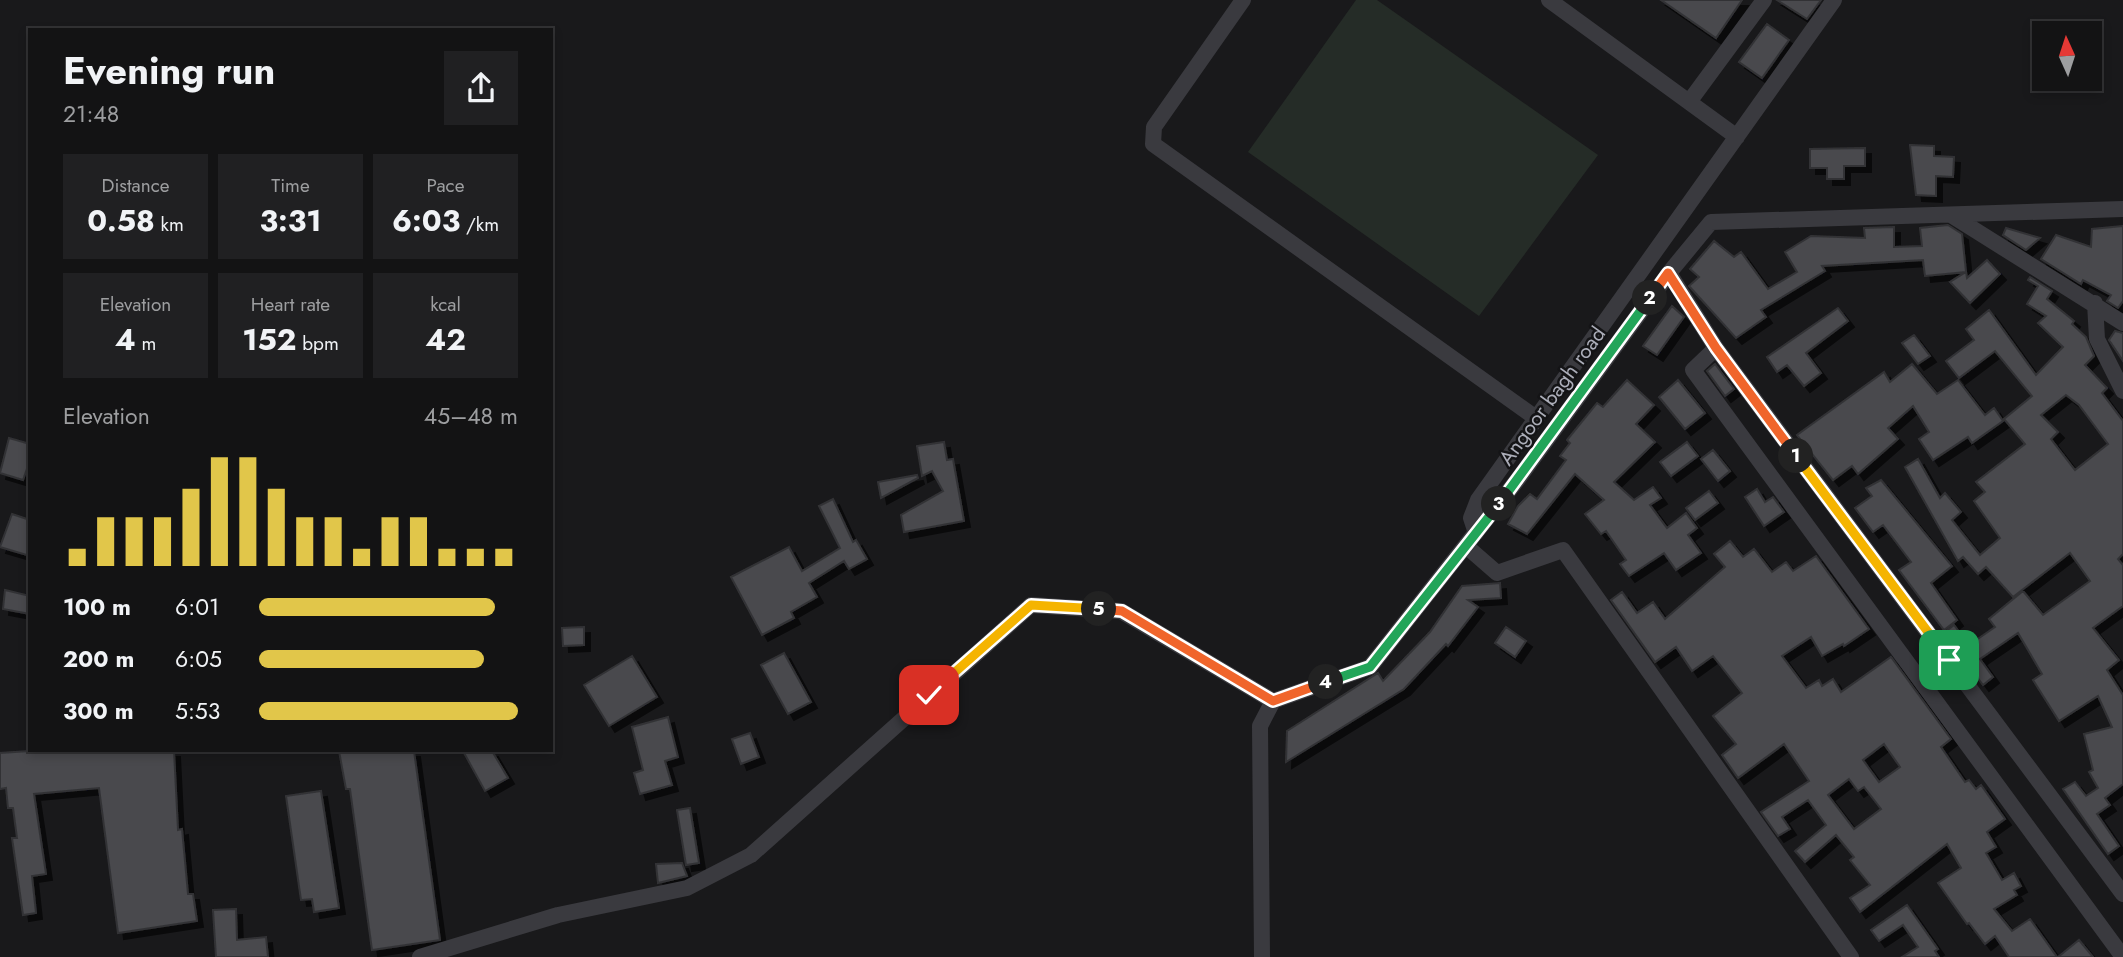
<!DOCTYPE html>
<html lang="en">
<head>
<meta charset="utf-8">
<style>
  :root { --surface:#131314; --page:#202022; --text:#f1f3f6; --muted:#9d9ea0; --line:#323234; --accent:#e1c64a }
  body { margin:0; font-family:Jost,sans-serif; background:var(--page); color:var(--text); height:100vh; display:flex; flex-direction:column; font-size:26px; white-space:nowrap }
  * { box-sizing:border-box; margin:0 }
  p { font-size:23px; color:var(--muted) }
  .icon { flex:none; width:38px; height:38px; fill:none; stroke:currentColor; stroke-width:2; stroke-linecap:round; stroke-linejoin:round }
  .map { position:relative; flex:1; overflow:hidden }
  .drawer { position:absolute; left:28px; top:28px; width:525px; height:724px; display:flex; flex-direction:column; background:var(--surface); border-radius:0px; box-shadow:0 4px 10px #0003,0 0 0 2px var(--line) }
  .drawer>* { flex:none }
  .needle { width:46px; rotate:357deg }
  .tools { position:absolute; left:2032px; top:21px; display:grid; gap:14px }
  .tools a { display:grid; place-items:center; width:70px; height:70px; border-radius:0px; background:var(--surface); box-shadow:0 4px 10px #0003,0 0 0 2px var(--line); font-size:35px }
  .pin { position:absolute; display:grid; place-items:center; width:60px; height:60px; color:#fff; margin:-30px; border-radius:14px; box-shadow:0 4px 10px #0006 }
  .km { position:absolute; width:35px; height:35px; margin:-18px; border-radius:50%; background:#222; color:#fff; font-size:19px; line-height:35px; text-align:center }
  .round { display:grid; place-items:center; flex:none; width:74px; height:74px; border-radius:0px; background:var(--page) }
  .headline { display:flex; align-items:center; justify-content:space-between; height:119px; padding:0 35px }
  h1 { font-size:38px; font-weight:700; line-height:52px }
  .figures { display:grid; grid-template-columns:repeat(3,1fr); gap:10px; height:119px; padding:7px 35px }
  .figures div { display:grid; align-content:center; border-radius:0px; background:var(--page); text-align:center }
  .figures b { font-size:30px; font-weight:700 }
  .figures small { font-size:19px; font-weight:400 }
  .figures p { font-size:19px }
  .chart { height:196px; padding:14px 35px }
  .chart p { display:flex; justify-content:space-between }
  .chart svg { width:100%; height:126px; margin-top:7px; stroke:var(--accent); stroke-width:6 }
  ul { padding:0 35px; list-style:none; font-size:23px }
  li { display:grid; grid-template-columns:112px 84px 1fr; align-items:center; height:52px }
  li i { height:18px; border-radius:9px; background:var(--accent) }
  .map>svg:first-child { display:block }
  .green { fill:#252c27 }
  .building { fill:#48494d; stroke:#333336; stroke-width:2; fill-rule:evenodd; filter:url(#shadow) }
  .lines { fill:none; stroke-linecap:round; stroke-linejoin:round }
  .minor { stroke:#3a3a3f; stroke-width:16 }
  .split-1-casing { stroke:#fff; stroke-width:14 }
  .split-2-casing { stroke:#fff; stroke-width:14 }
  .split-3-casing { stroke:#fff; stroke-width:14 }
  .split-4-casing { stroke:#fff; stroke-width:14 }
  .split-5-casing { stroke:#fff; stroke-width:14 }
  .split-6-casing { stroke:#fff; stroke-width:14 }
  .split-1 { stroke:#f5b400; stroke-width:9 }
  .split-2 { stroke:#f0652b; stroke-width:9 }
  .split-3 { stroke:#22a559; stroke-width:9 }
  .split-4 { stroke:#22a559; stroke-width:9 }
  .split-5 { stroke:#f0652b; stroke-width:9 }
  .split-6 { stroke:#f5b400; stroke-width:9 }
  .labels { text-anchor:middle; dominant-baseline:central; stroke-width:5; stroke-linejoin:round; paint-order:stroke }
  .street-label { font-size:21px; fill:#acaeb9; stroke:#141416 }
</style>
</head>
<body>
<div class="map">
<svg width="2123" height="957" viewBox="0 0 2123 957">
  <defs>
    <filter id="shadow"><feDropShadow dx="6" dy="6" stdDeviation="0" flood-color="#0009"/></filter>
  </defs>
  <rect width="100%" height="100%" fill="#19191b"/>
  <path class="green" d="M1356,0H1377L1598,155L1479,316L1248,152Z"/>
  <path class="building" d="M1661,0H1742L1716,38Z
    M1777,0H1821L1807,19Z
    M1767,24L1789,40L1762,78L1739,62Z
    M1910,145L1934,146V156L1954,157L1953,177L1936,176V196L1916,195Z
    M1865,148V166H1844V179H1827V168H1810V149Z
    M1948,225L1962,234L1966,272L1925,276L1923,260L1822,266L1825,271L1761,310L1766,317L1736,338L1689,286L1699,277L1690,269L1714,241L1734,257L1741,252L1768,289L1797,272L1785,252L1811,236L1865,238L1864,228L1894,227V247L1922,246L1920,228Z
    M2123,226V301L2118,308L2107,301L2111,295L2083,280L2081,284L2041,259L2056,235L2091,247L2092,229Z
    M2006,228L2040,238L2026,250L2003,235Z
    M1987,260L2000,274L1970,303L1950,282L1966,272L1967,278Z
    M2030,277L2052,291L2047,299L2074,321L2072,324L2086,337L2094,356L2085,365L2107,388L2102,393L2123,421V554L2118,559L2123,565V606L2093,628L2119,660L2107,670L2123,695V784L2105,798L2110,805L2097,814L2119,846L2108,854L2063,789L2075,782L2086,796L2098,788L2089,772L2093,770L2084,734L2112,727L2098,696L2059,721L2033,680L2042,674L2018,633L1980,659L1993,677L1983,685L1944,633L1954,625L1969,645L1995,627L1989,619L2023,591L2043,615L2090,581L2070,553L2013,597L1986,567L1978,574L1963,557L1958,561L1905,467L1918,459L1940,498L1945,493L1961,512L1952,520L1980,555L2000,538L1974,501L1985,492L1976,482L2025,444L2004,419L2032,396L1995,351L1959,378L1946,361L1974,340L1966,329L1989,310L2036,375L2063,347L2038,323L2046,316L2027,304L2038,286L2028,280ZM2066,395L2079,405L2108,444L2075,470L2051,439L2058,432L2041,415Z
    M1672,306L1684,317L1657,355L1643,346Z
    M1838,308L1848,321L1806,353L1821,373L1804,386L1787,365L1777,372L1767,357Z
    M2115,331L2123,333V361L2109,340Z
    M1914,335L1930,356L1918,364L1902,343Z
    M1715,364L1734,389L1725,396L1707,371Z
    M1912,364L1937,394L1958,380L1985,415L1994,408L2003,421L1972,443L1968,437L1933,460L1919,439L1929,432L1913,406L1888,428L1898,439L1858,474L1852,466L1833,480L1797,435L1884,372L1890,382Z
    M1627,380L1654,405L1636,424L1655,442L1614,482L1634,500L1653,487L1661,498L1650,505L1667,528L1686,513L1697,528L1688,535L1701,553L1676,570L1664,553L1629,576L1620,564L1626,560L1606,531L1601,534L1585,514L1604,500L1575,474L1527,534L1508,524L1518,506L1530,494L1537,499L1566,460L1560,456L1570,443L1567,440L1597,403L1603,407Z
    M1678,380L1705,413L1685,429L1659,397Z
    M9,438L30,444V460L23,480L0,473Z
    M944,442L947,460L953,459L964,521L904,532L901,515L943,491L932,471L922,476L917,446Z
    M1687,442L1698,456L1671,476L1660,462Z
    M1713,450L1730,471L1718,481L1701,459Z
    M917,475L918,478L881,498L878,482Z
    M1881,480L1952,566L1931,583L1957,620L1944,630L1899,570L1911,562L1883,525L1873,532L1855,508L1872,496L1866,488Z
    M1757,489L1765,502L1773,497L1784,512L1764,526L1745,497Z
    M1709,491L1718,503L1695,520L1686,508Z
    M833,499L853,542L856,540L867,559L849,569L844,561L809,583L817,597L791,612L794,618L762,635L731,577L789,547L802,571L840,548L819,506Z
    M12,514L30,520V556L0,547Z
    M1730,541L1743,557L1754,549L1772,572L1786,562L1793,571L1816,556L1869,629L1844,646L1843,644L1822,656L1811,637L1782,656L1806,688L1819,680L1822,686L1833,679L1841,692L1891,657L1951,739L1941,747L1965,782L1969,780L1976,789L1981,785L2005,819L1987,832L1996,847L1986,853L2002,880L2014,873L2021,886L2014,890L2017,895L1994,909L2012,931L2030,919L2057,957H2009L1995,936L1985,944L1969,923L1967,924L1938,883L1961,868L1947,844L1860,912L1850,898L1870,885L1850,860L1854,857L1836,835L1805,862L1795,851L1826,825L1808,800L1782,817L1790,829L1778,836L1761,812L1809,781L1784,744L1738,778L1722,755L1736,744L1713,716L1742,693L1713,656L1692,671L1676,647L1655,662L1611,600L1622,592L1637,613L1653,602L1665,619L1725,567L1714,554ZM1884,744L1900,767L1879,782L1863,760ZM1849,779L1858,791L1864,787L1881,809L1854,829L1828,795Z
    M1500,583L1501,598L1468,600L1478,607L1448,646L1446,644L1404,689L1286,762L1287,731L1378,673L1383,681L1430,632L1462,586Z
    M5,590L30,596V614L3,609Z
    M584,627V645L563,646L562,628Z
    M1506,627L1526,641L1515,657L1495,643Z
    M784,653L811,702L788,714L761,665Z
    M632,656L657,697L609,726L584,685Z
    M668,717L678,757L665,761L672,785L640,794L634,773L643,770L632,727Z
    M750,733L759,757L741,764L732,739Z
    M30,751H174L178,830L182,829L188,894H193L197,921L118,933L99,788L34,794L46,874L32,876L36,913L23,915L12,838H17L13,808H8L6,788L0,789V753Z
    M339,751H414L440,940L372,950L350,789H346Z
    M463,751H492L508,778L485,791Z
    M321,791L339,908L314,912L312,899L301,900L286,796Z
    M690,808L699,863L686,865L677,810Z
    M682,863L687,876L658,883L656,864Z
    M1907,905L1938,949L1935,951L1939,957H1902L1918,947L1903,925L1879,941L1871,930Z
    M236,909L237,940L266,937L268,957H216L213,910Z
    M2079,940L2093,957H2058Z"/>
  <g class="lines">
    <path class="minor" d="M1243,0L1154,127L1153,144L1536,418
      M1549,0L1737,137
      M1689,102L1764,0
      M1951,215L2123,323
      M1669,273L1716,348L2123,894
      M2095,303L2097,339L2123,391
      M1716,348L1693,370L2123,957
      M1476,533L1471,518L1478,500L1834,0
      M1466,546L1497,573L1563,550L1851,957
      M420,957L558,915L687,888L751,855L1031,605L1121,611L1273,701
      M1262,957L1260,726L1273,701L1370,667L1518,479L1669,273L1711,222L2123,209"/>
  </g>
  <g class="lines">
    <defs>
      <path id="split-1" d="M1796,456L1949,660"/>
      <path id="split-2" d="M1650,298L1668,273L1716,348L1796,456"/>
      <path id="split-3" d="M1499,504L1650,298"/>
      <path id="split-4" d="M1326,682L1370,667L1499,504"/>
      <path id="split-5" d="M1099,609L1122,611L1273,701L1326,682"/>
      <path id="split-6" d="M929,695L1031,605L1099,609"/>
    </defs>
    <use href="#split-1" class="split-1-casing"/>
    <use href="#split-2" class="split-2-casing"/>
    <use href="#split-3" class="split-3-casing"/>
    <use href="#split-4" class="split-4-casing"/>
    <use href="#split-5" class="split-5-casing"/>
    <use href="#split-6" class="split-6-casing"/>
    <use href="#split-1" class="split-1"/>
    <use href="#split-2" class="split-2"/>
    <use href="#split-3" class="split-3"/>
    <use href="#split-4" class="split-4"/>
    <use href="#split-5" class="split-5"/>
    <use href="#split-6" class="split-6"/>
  </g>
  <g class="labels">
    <g class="street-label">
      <text transform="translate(1552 396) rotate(-54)">Angoor bagh road</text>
    </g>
  </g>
</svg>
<div class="tools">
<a><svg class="needle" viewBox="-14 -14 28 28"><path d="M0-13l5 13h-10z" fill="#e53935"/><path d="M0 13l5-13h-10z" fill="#9d9ea0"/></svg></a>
</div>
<div class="pin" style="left:1949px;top:660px;background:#1e9e55"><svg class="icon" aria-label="arrive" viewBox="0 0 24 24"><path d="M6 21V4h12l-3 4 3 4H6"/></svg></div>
<div class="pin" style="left:929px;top:695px;background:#d93025"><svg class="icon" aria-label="check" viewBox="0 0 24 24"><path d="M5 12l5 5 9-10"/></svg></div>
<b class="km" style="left:1796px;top:456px">1</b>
<b class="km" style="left:1650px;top:298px">2</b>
<b class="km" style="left:1499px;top:504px">3</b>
<b class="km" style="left:1326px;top:682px">4</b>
<b class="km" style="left:1099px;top:609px">5</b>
<section class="drawer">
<div class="headline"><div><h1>Evening run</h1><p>21:48</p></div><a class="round"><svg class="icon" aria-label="share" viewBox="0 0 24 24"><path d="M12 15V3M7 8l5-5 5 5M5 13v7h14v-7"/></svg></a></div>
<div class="figures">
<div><p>Distance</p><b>0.58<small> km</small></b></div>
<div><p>Time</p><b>3:31</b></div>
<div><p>Pace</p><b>6:03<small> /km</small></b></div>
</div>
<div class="figures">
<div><p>Elevation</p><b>4<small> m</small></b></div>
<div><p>Heart rate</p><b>152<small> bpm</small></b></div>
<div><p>kcal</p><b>42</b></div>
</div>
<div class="chart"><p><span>Elevation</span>45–48 m</p>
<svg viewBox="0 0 160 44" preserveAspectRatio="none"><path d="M5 44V38M15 44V27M25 44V27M35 44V27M45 44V17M55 44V6M65 44V6M75 44V17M85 44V27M95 44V27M105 44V38M115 44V27M125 44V27M135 44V38M145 44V38M155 44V38"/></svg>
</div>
<ul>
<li><b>100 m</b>6:01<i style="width:91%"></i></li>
<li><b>200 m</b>6:05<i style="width:87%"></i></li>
<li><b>300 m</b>5:53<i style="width:100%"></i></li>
</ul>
</section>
</div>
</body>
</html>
